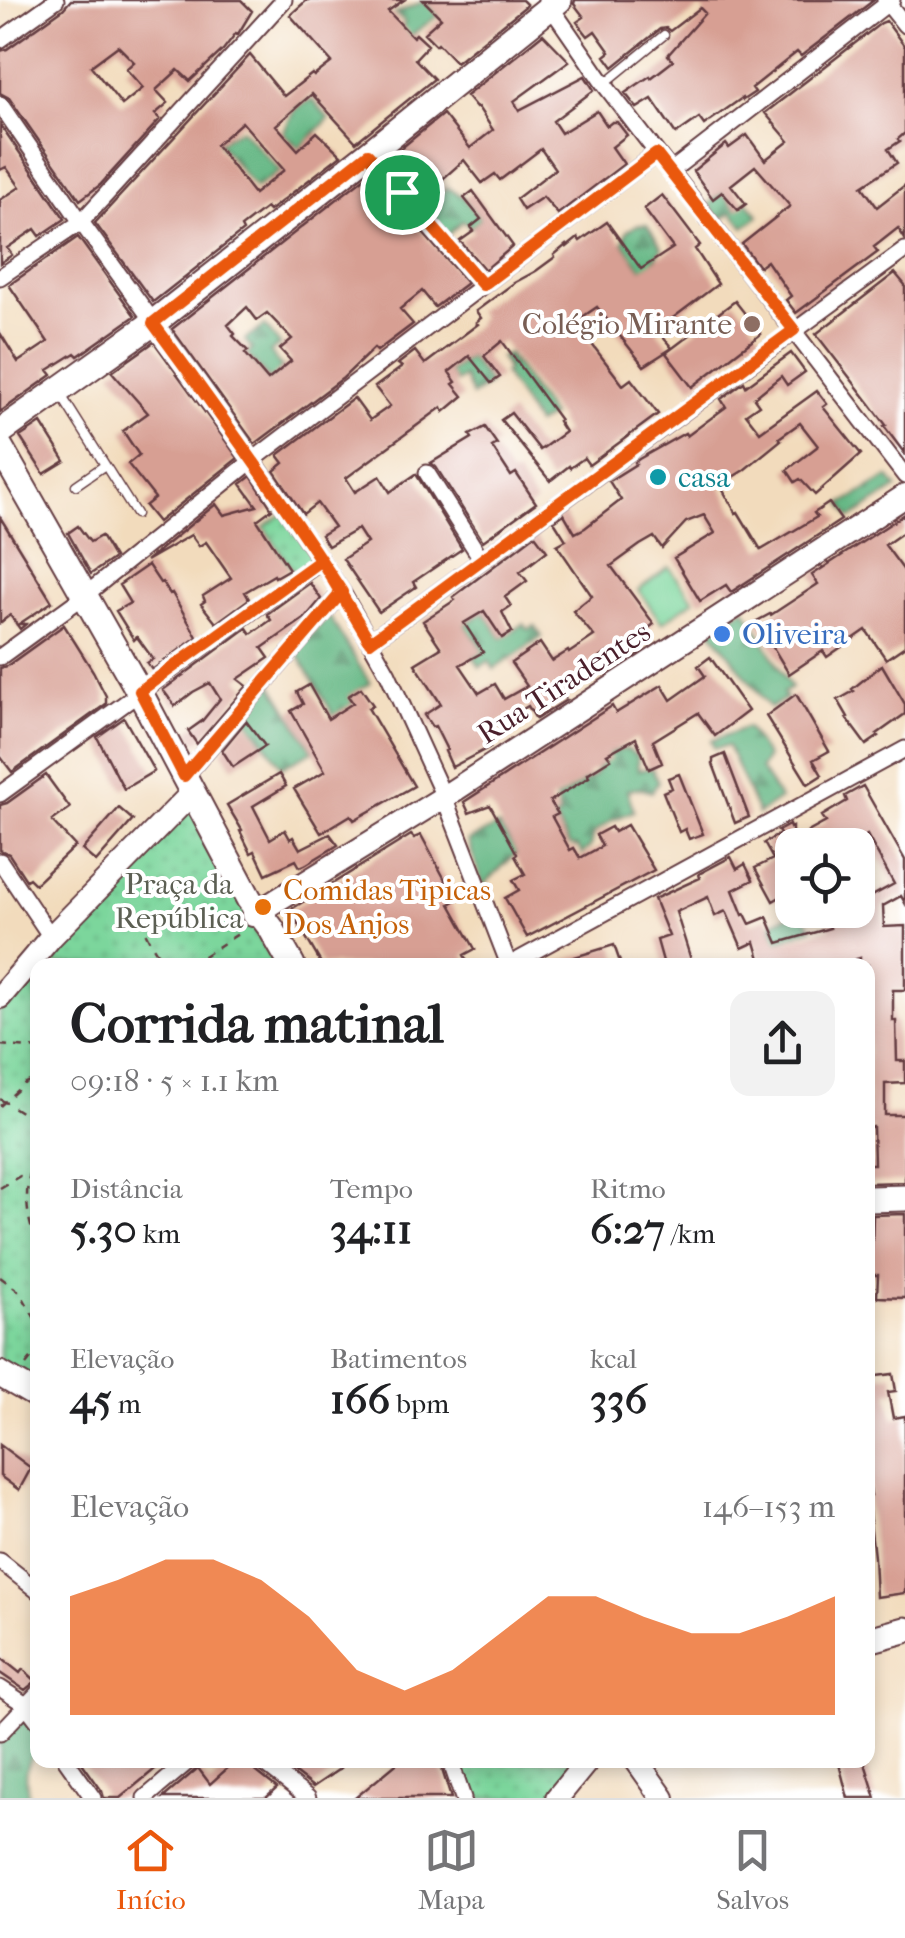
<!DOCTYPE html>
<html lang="pt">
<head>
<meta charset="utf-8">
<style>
  :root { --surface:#fff; --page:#f2f2f2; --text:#202124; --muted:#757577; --line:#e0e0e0; --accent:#ea580c }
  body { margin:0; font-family:"IM FELL French Canon",serif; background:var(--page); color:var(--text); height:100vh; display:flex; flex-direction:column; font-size:38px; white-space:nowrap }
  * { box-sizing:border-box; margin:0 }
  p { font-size:32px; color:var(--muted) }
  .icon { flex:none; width:55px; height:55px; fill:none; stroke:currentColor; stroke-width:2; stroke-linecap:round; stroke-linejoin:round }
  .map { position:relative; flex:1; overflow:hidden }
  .side { position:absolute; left:30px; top:958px; width:845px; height:810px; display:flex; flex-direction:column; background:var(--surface); border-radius:20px; box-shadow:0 5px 15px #0003 }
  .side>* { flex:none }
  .fabs { position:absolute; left:775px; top:828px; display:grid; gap:20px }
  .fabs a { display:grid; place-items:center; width:100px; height:100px; border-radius:20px; background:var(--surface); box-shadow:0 5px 15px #0003; font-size:50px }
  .pin { position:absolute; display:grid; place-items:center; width:85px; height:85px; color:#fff; margin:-42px; border:5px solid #fff; border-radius:50%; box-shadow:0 2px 10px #0007 }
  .round { display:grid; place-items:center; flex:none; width:105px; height:105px; border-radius:20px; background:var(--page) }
  .overview { display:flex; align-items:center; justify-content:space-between; height:170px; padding:0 40px }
  h1 { font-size:55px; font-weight:700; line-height:75px }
  .figures { display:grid; grid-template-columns:repeat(3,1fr); gap:15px; height:170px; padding:10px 40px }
  .figures div { display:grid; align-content:center }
  .figures b { font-size:42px; font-weight:700 }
  .figures small { font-size:28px; font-weight:400 }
  .figures p { font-size:28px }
  .chart { height:280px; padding:20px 40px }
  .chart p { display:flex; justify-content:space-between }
  .chart svg { width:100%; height:180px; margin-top:10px; fill:var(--accent); opacity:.7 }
  .menu { display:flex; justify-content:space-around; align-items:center; height:140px; border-top:2px solid var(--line); background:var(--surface); font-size:28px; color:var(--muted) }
  .menu a { display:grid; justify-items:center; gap:5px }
  .menu .active { color:var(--accent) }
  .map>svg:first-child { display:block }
  .grass { fill:#7cd69c; stroke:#637a64; stroke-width:2.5 }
  .forest { fill:url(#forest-firs); stroke:#586b58; stroke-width:2.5 }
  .park { fill:url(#park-dots); stroke:#637a64; stroke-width:2.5 }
  .building { fill:#d79f93; fill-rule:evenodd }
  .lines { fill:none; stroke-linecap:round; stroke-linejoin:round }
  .lane-casing { stroke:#633b41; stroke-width:11 }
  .street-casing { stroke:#633b41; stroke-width:19 }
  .secondary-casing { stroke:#633b41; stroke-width:26 }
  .primary-casing { stroke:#633b41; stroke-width:29 }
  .path { stroke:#633b41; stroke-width:2.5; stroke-dasharray:8 8; stroke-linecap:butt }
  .lane { stroke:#fff; stroke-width:8 }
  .street { stroke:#fff; stroke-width:15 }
  .secondary { stroke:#fff; stroke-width:22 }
  .primary { stroke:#fff; stroke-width:25 }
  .route-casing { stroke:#fff; stroke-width:20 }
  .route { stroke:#ea580c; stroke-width:12 }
  .education-dot { fill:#8d6e63; stroke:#fff; stroke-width:4 }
  .culture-dot { fill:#0f9aa8; stroke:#fff; stroke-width:4 }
  .shop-dot { fill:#3f7fe0; stroke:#fff; stroke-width:4 }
  .food-dot { fill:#e8710a; stroke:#fff; stroke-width:4 }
  .labels { text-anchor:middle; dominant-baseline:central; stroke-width:8; stroke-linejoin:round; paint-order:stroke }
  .education-label { font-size:30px; fill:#785e54; stroke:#fff; text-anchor:end }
  .culture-label { font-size:30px; fill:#0d838f; stroke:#fff; text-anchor:start }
  .shop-label { font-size:30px; fill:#366cbe; stroke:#fff; text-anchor:start }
  .street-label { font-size:30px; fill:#4a1f2b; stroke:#fff }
  .park-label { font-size:30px; fill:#5c5f53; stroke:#fff }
  .food-label { font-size:30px; fill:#c56008; stroke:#fff; text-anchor:start }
</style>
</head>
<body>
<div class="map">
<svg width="905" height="1798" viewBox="0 0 905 1798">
  <defs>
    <pattern id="forest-firs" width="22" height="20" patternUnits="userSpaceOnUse" patternTransform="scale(2.5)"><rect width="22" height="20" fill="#65b784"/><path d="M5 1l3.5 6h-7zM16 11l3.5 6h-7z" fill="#55946c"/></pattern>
    <pattern id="park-dots" width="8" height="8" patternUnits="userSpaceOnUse" patternTransform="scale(2.5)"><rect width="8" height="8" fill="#7cd69c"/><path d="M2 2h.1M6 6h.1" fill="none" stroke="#6db787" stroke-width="1.8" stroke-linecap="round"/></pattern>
  </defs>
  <rect width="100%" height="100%" fill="#fff"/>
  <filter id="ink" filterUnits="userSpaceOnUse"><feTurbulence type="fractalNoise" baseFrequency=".01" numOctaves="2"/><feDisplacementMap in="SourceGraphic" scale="20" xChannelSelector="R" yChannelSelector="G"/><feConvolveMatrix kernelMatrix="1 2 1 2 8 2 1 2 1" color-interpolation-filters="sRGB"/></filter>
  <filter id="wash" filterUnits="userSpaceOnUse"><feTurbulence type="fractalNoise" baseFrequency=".0048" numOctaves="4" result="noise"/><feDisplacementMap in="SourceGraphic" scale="40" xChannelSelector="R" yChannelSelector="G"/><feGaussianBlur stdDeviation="2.25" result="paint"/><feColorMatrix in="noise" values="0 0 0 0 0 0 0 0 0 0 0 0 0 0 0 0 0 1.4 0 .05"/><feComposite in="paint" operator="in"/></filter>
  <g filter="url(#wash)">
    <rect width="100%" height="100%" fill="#f2dbbc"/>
    <path class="grass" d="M669,567L694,600L662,623L638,590Z"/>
    <path class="forest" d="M424,1L439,15L406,39L400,32L405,22L395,14Z
      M313,100L329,119L300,148L283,133C292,115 292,107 313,100Z
      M241,129L280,171L255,188L218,142Z
      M448,188L464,198L481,219L471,227L462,221L447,236L425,212L437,195Z
      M723,193L736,209L747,201L759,216L744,227L732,212L721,220L709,204Z
      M637,225H647L662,248L652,264L641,269L623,243L627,231Z
      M265,326L280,345L270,352L282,368L271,381L247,355L252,349L245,340Z
      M508,354L551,416L536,424L504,374L507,369L500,357Z
      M469,357L489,384L472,396L464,377L456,382L449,373Z
      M889,477L897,488L851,518L842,504Z
      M745,608L791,688L783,693L786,698L770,708L711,630Z
      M484,612L502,638L523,624L528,630L535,626L542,637L494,669L489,661L480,667L474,658L483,651L465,625Z
      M329,616L370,683L349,696L353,704L335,718L296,651Z
      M271,682L313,751L282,767L243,712Z
      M747,727L767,757L760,769L780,799L758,814L728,746L714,748L711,741Z
      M627,749L637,756L638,770L652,768L658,782L652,792L639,788L627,790L634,811L612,820L594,833L591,846L582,854L578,847L569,845L555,819L560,815L556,800L594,776L607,753Z
      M498,826L517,852L483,886L468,841Z
      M800,910L812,928L776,942L772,923Z
      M25,1717L38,1735L37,1749C24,1764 25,1779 29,1798H0V1743Z"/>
    <path class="park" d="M284,513L315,559L295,573L264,527Z
      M192,793L249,899L259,937L276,965H38Z
      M37,966V1396L0,1374V1008Z
      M453,1760H585L550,1798H468Z"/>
    <g id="blocks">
      <path class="building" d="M71,0H241L252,11L238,34L236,33L223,50L190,81L178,70L156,90L168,103L155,114L160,119L100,185L80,200L9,98L0,93V51L7,49L63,9ZM118,46L134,62L126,69L143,88L122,105L91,66Z
        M307,0H404L388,11L413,37L416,34L428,45L415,59L434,79L356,142L312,94L276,125L298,150L317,132L341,155L269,211L266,208L241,227L243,231L153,302L95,223L250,55L284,96L312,74L314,76L332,62L290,15ZM242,122L284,170L254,194L216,145Z
        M423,0H522L527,5L456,62L438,43L436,45L424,33L441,18Z
        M575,0H874L801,56L797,52L752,88L755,92L743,100L742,98L704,125L699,118L676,134L652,99L637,108L625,93L650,76L651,78L673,61L668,55L705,13L700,8L670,31L666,28L660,29L613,67L605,56L610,52L595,31L588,36L577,22L584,17L574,4Z
        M886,21L905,47V133L898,139L900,141L888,149L897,163L862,186L877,207L905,185V239L898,228L874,247L878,252L796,313L786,300L791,296L767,261L759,267L742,244L790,206L755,166L731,185L746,204L738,210L722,192L713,199L693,171L726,144L729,148L747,135L765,160L789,141L765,113L881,23Z
        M543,34L569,61L514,101L519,110L585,76L594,90L553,121L561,133L597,111L607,126L612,122H617L627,135L612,147L624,164L558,214L543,197L523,210L516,199L555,169L541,149L500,180L495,174L482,183L464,160L438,183L444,190L427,203L429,206L388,159L443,114L470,148L493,130L478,107L476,108L466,96Z
        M0,124L65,219L40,236L35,229L7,248L12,255L0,263V200L20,187L6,167L0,170Z
        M373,176L467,283L435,307L422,291L400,309L413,324L377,351L374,348L343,378L255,444L172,329L364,178L368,181ZM247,307L257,320L267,313L292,339L280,349L291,361L268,380L245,353L248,351L233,336L235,334L228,325Z
        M473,191L513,246L485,270L460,241L474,231L471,227L481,219L464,198Z
        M662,195L700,245L695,249L718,284L657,330L672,348L644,366L597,307L575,322L623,385L631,379L658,414L589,465L584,458L570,468L569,466L550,481L501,420L511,413L540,450L565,432L558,421L560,420L502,341L484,356L500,377L491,383L469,356L449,372L456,382L453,384L463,396L444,412L442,407L346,478L355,492L380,476L390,492L416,474L462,549L413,582L416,587L379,612L343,559L367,543L358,529L328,546L321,535L334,527L317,503L303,514L274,471L284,463L278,455L354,398L370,420L390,406L375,387L402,367L398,364L415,351L425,364L478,324L476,322L481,318L476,311L514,283L536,271L555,257L554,255L566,245L567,247L578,238L580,241L607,222L641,269L673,248L644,209Z
        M78,237L135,316L78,356L75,353L48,370L52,375L0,412V333L18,362L48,342L9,285Z
        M895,273L905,285V454L884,426L886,425L871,405L816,334Z
        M735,301L761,334L692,387L666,353Z
        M154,342L238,458L158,522L145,506L155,498L128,464L139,455L123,431L148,413L112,372Z
        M791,353L805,372L787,385L781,376L754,398L759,405L746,414L760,432L817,391L827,404L823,407L861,454L815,495L800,479L795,482L787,470L818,446L800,423L779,438L781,440L744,470L720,485L736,513L738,512L761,550L817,517L814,513L829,503L841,520L731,592L726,585L700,601L674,558L715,533L704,515L686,522L662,548L654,537L640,545L611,566L654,624L611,657L607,653L581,672L585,678L562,693L566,700L536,719L528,706L498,724L501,729L484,738L490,747L452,767L445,751L447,750L435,726L432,727L424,715L441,704L415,664L441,648L423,621L455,600L453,597L535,535L547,551L520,572L527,581L505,597L511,606L502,612L512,632L502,638L484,611L464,623L483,652L460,665L479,693L495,684L504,699L527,686L511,663L540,643L552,661L568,651L569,653L594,636L573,611L592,596L557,545L566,540L554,521L564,514L575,533L585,528L621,500L609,481L636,464L635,462L639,459L685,433L687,436L726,407L721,399L744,382L746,386Z
        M41,423L65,461L44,474L20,437Z
        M485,427L497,444L492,447L511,476L516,473L536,503L483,541L436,467L431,463L472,438L470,435Z
        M251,476L272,509L257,520L289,569L275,577L274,575L245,592L249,599L216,623L201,604L205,601L203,596L231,578L206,542L199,546L191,535L146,561L216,504L224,515L257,506L241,484Z
        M905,514V531L885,545L905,572V646L886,659L866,630L827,657L823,651L789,674L757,621L770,614L771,615L818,584L812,575Z
        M0,517L52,602L19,624H26L20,629L10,615L0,623Z
        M78,526L90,542L101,536L114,558L91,574L68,533Z
        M148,565L160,583L162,582L170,594L172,593L197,637L152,670L147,663L153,659L137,637L134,640L116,611L130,603L119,585Z
        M310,583L321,599L305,618L262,648L269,658L238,679L247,686L197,744L188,731L202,721L220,699L210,683L193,692L175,706L163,690L247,628L251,634L271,620L267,614Z
        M64,625L93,671L106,696V704L12,772L0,756V668L7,666Z
        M710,657L748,711L715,736L698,713L653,741L662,763L649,769L636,738L607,754L611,759L587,774L589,777L550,801L558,814L552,817L570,850L574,848L580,858L602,846L596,835L611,827L614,832L627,825L654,870L527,937L505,898L519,890L513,880L525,874L515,856L517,854L490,805L469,813L464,802L612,706L616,713L662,685L671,700L705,676L698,666Z
        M882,665L905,704V714L877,734L879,736L866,745L846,718L848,717L838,700L854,691L852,689Z
        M309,685L328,719L353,703L348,696L361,688L373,705L368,708L414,786L354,820L351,815L321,833L294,789L325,771L291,711L303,704L297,692Z
        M796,694L829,751L813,760L822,775L808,784L766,716Z
        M124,718L154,771L124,789L97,737Z
        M246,721L265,746L233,767L222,750Z
        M725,754L749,817L735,823L713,764V759Z
        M279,774L286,786L253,806L270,839L285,830L290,839L293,837L300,849L330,834L338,845L305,865L300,867L296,860L266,874L255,851L251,853L240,831L242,830L227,805Z
        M679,774L703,834L689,839L685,829L679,832L663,792L672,788L668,778Z
        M46,775L70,808L52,821L75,846L35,884L29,878L26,880L9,854L0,850V805L7,803Z
        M863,786L905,860V903L901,896L883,906L884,927L905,926V990H893V1021H896L897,1061H905V1083L885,1084V1115H905V1182L868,1183V1164H874L873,1127L868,1128V965H860V958L837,965H762L755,942L742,948L726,911L715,916L708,897L676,912L692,963L664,965L657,940L669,936L654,899L700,878L699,874L731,857L737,869L745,864L753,880L733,890L743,915L745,914L750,924L767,917L778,943L830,928L821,910H858V879L870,897L894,884L867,835L850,845H815L808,832L826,822L822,816L847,801L845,796Z
        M119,808L133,820L96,862L82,850Z
        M789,825L790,828L792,827V859L788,849L784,851L792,866V890L773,901L755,868L773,859L764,843L780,834L778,831Z
        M411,835L414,838L421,835L456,900L450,904L475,949L464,955L469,965H322L290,910Z
        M614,945L621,965H559L558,962Z
        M905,1214V1298L877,1297L878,1275H871L873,1215Z
        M893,1374L896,1391L888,1392L893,1418L905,1416V1593L876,1597L874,1557L868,1503V1495H871L868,1475V1408H870L868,1377Z
        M0,1445L31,1468L19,1490L0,1476Z
        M0,1657L20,1673L23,1669L36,1681L25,1690L0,1673Z
        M80,1760H166L120,1798H104L102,1791Z
        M223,1760H249L253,1769L277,1788L266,1798H163L198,1768L210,1784L229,1767Z
        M278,1760H335L341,1768L313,1787Z
        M401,1760H439L451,1798H355Z
        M838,1760H864L876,1798H848Z"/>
    </g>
  </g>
  <g filter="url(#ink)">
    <use href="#blocks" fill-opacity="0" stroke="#633b41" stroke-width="2.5"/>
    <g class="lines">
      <defs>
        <path id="lane" d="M604,84L664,35
          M61,395L136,514
          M76,485L105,465"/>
        <path id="street" d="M546,0L604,84L905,476
          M885,0L905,25
          M0,40L56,0
          M0,104L81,222L253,460L342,592L388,674L444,797L509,965
          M368,154L483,285
          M671,171L892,0
          M0,277L81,222L284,0
          M427,473L482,560
          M370,642L905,250
          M0,657L84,596L253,460L657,153
          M184,777L342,592
          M0,794L321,561
          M0,861L51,937
          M509,965L905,749
          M0,1561L38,1591
          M0,1688L26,1705L38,1721
          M0,1733L38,1693
          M66,1760L93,1798
          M260,1760L308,1798
          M450,1760L463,1798
          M145,1798L190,1760"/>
        <path id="secondary" d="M253,915L444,797L905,496
          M0,997L51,937L192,793
          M636,1760L663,1798
          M557,1798L588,1760"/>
        <path id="primary" d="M0,432L153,323L368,154L559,0
          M0,447L139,691L249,899L271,928L292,965
          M868,1199L905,1198
          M0,1374L38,1396
          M868,1640L905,1630"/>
      </defs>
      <use href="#lane" class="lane-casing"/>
      <use href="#street" class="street-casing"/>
      <use href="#secondary" class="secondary-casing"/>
      <use href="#primary" class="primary-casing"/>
      <path class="path" d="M129,888C137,916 147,942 166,965
        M64,959L68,965
        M190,965L241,932
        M0,1045L38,1049
        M0,1099L38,1123
        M0,1106L25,1083L38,1078
        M38,1158C21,1179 26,1222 38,1245
        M0,1188L20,1176L26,1177
        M0,1277L20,1292L38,1324
        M26,1365L38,1350"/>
      <use href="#lane" class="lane"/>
      <use href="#street" class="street"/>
      <use href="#secondary" class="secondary"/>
      <use href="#primary" class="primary"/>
    </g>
  </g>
  <g class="lines" filter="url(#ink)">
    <defs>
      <path id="route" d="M402,192L368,154L153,323C218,411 282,500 342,592L184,776L140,691L321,560L370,642L794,330L656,154L483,285L402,192"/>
    </defs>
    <use href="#route" class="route-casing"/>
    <use href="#route" class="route"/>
  </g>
  <circle class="education-dot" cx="752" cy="324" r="10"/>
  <circle class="culture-dot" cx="658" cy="477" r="10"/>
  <circle class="shop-dot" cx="722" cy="634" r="10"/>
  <circle class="food-dot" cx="263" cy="907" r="10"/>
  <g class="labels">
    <g class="education-label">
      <text x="732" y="324">Colégio Mirante</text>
    </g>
    <g class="culture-label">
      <text x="678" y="477">casa</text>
    </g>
    <g class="shop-label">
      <text x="742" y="634">Oliveira</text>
    </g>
    <g class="street-label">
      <text transform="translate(564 683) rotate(-33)">Rua Tiradentes</text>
    </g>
    <g class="park-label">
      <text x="179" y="884">Praça da<tspan x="179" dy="34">República</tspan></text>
    </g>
    <g class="food-label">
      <text x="283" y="890">Comidas Tipicas<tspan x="283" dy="34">Dos Anjos</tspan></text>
    </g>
  </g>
</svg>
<div class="fabs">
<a><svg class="icon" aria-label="locate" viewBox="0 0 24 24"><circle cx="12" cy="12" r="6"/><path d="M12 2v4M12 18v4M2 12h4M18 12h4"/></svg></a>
</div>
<div class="pin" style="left:402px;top:192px;background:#1e9e55"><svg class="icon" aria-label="arrive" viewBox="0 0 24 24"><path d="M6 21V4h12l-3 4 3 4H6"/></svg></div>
<section class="side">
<div class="overview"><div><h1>Corrida matinal</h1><p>09:18 · 5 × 1.1 km</p></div><a class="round"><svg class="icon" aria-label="share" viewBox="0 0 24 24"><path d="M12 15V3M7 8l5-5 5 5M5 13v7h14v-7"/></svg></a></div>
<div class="figures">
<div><p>Distância</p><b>5.30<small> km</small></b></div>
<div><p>Tempo</p><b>34:11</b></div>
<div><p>Ritmo</p><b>6:27<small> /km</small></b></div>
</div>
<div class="figures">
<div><p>Elevação</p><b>45<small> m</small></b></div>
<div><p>Batimentos</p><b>166<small> bpm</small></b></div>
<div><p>kcal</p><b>336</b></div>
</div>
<div class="chart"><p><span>Elevação</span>146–153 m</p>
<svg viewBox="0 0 160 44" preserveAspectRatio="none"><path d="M0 44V15L10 11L20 6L30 6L40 11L50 20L60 33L70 38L80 33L90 24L100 15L110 15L120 20L130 24L140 24L150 20L160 15V44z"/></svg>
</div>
</section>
</div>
<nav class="menu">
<a class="active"><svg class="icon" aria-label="home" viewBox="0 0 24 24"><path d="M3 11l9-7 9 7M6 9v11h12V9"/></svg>Início</a>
<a><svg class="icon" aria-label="map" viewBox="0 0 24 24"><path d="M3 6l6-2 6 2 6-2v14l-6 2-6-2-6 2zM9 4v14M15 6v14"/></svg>Mapa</a>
<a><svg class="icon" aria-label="saved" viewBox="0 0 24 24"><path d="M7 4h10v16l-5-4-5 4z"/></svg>Salvos</a>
</nav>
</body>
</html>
